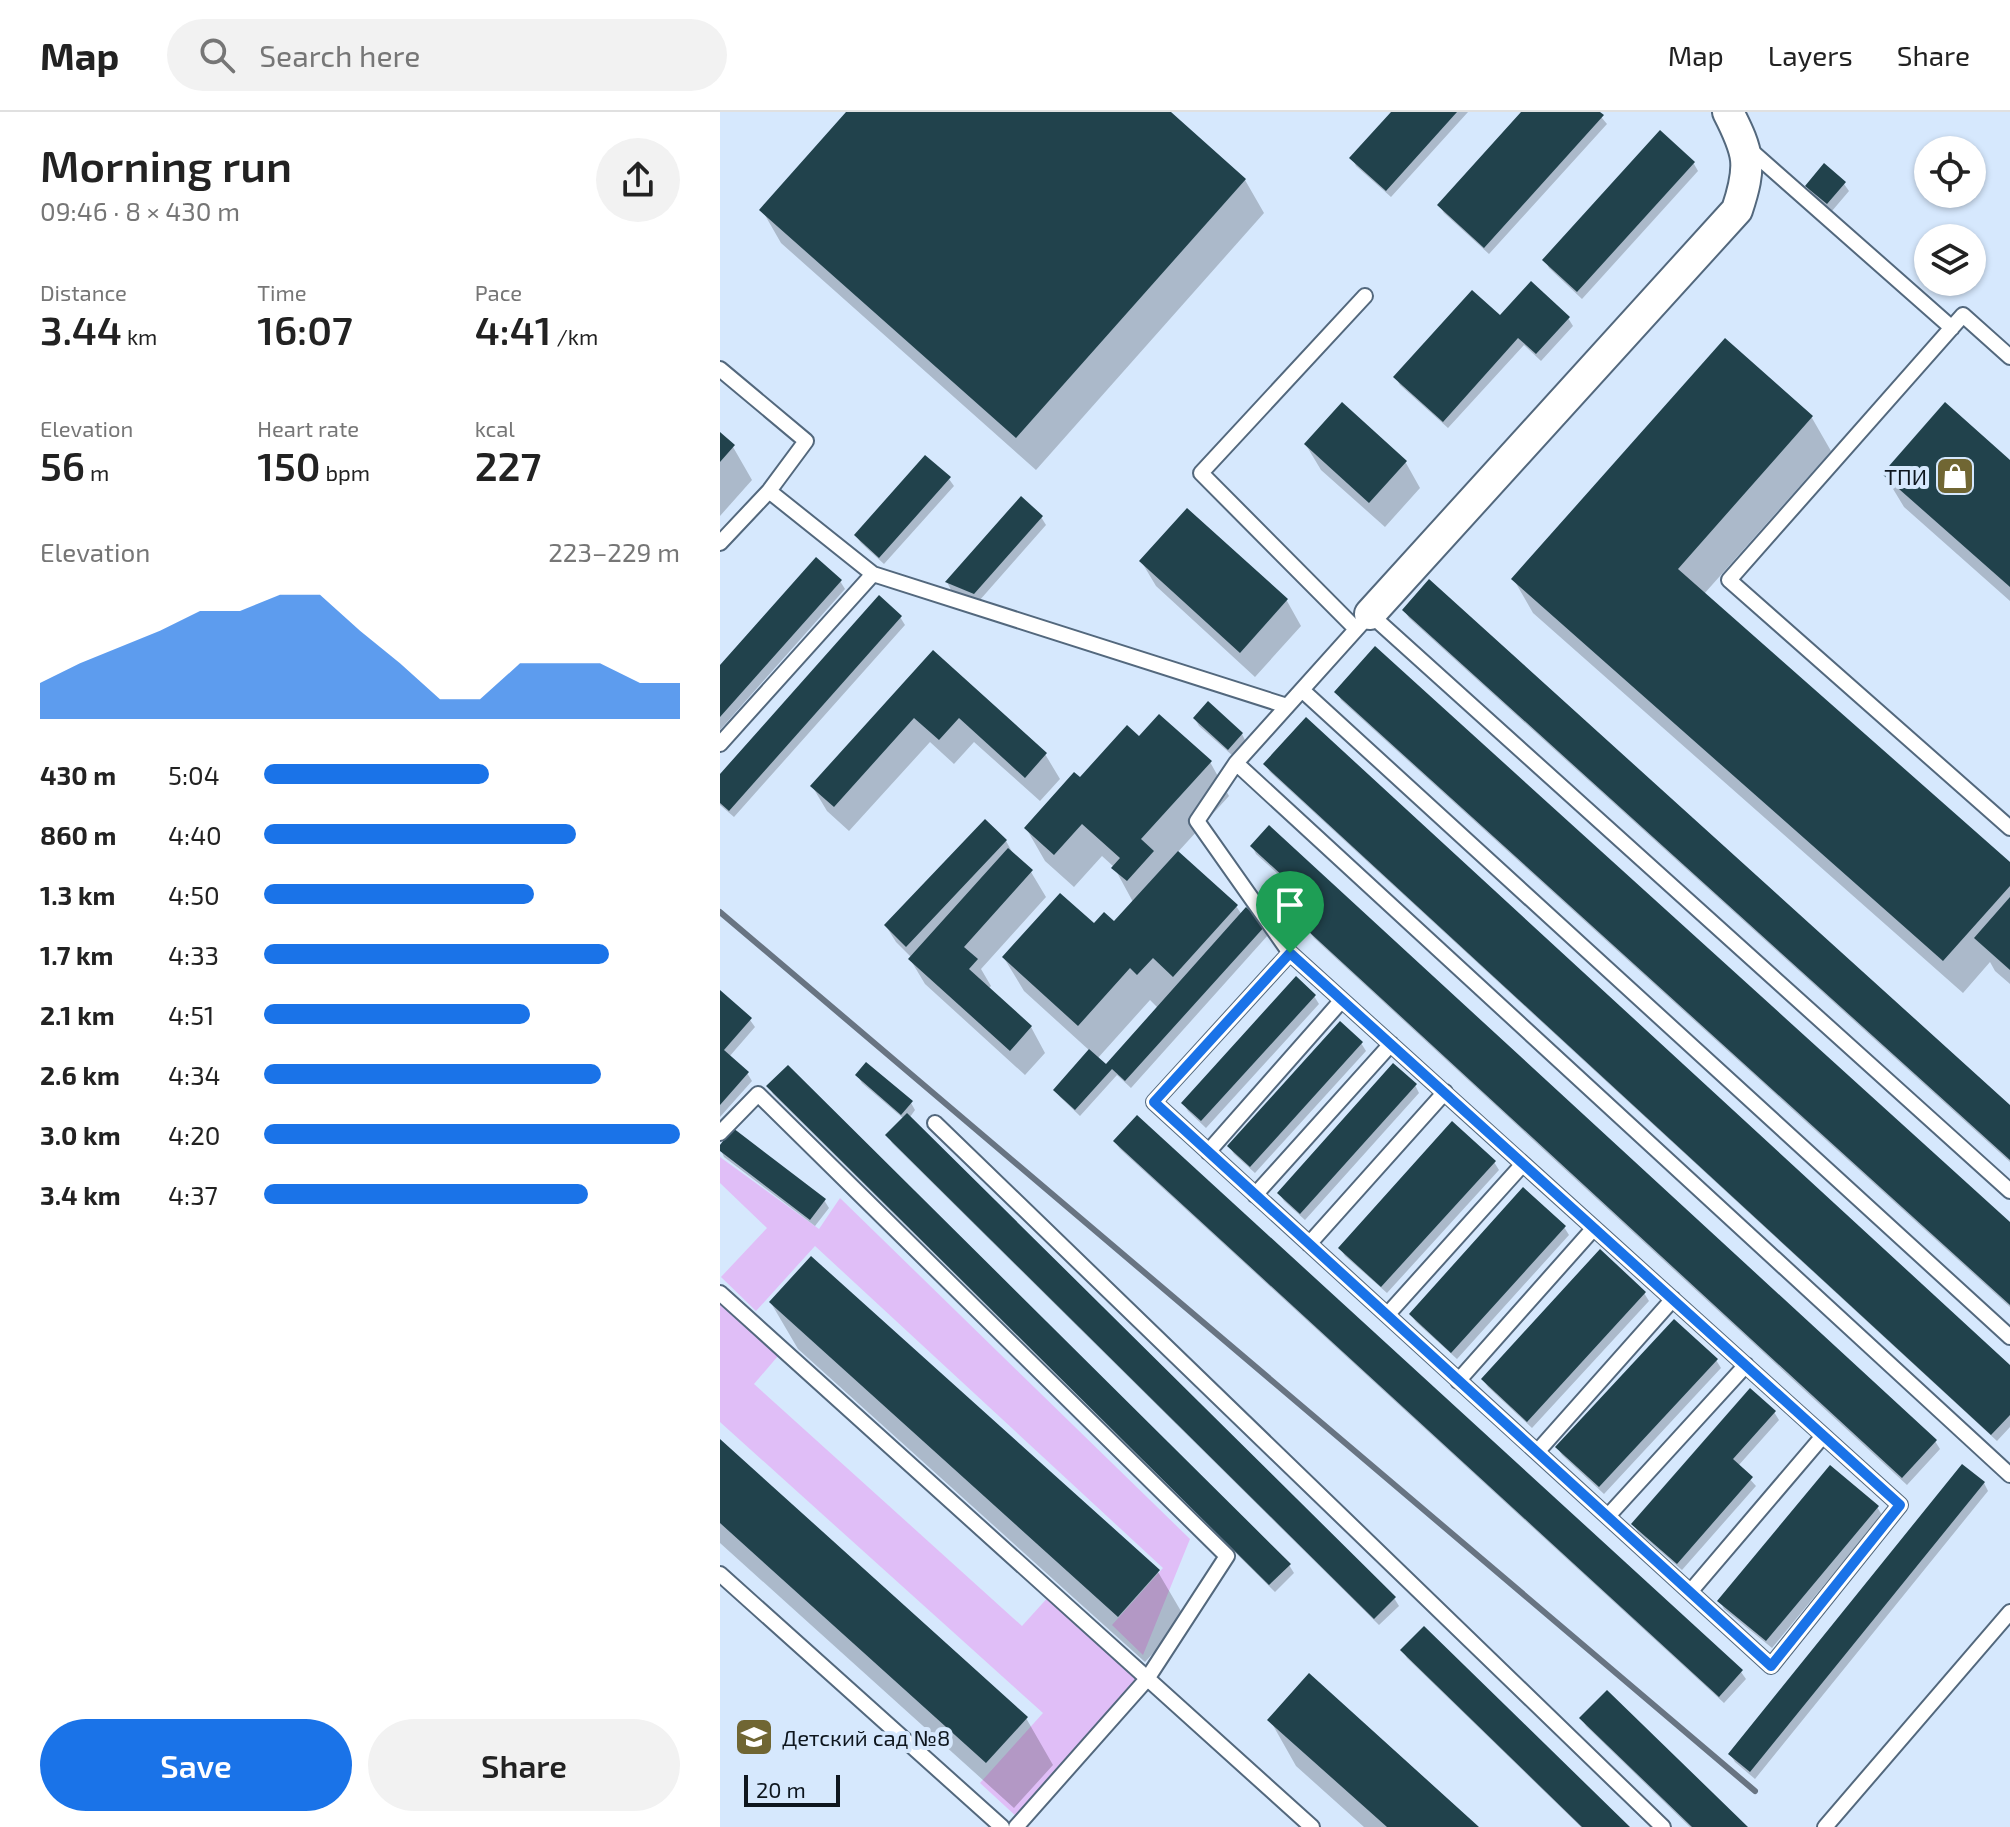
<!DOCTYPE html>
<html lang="en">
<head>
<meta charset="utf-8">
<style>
  :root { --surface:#fff; --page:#f2f2f2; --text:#222; --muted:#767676; --line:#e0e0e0; --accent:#1a73e8 }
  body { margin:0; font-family:"Exo 2",sans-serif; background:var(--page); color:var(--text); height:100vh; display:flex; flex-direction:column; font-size:30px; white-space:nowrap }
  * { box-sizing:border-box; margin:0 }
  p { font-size:26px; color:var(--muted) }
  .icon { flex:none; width:44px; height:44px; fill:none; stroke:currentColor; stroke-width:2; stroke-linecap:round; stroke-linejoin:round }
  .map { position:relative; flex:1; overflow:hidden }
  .side { display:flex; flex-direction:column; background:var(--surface); width:720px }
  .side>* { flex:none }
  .buttons { position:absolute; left:1194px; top:24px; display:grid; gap:16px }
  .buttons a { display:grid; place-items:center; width:72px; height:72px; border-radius:50%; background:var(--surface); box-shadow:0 2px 6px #0004; font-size:40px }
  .scale { position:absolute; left:24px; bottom:20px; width:96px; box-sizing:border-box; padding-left:8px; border:4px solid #0e161e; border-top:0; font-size:22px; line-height:28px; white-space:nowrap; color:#0e161e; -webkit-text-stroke:6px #d6e8fd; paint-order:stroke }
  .pin { position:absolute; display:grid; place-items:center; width:68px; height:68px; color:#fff; margin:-82px -34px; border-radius:50% 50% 50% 0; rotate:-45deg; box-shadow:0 0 8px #0007 }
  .pin .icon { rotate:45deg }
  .round { display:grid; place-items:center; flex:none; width:84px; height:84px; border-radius:42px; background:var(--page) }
  .summary { display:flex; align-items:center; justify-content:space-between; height:136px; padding:0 40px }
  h1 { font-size:44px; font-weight:600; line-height:60px }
  .metrics { display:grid; grid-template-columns:repeat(3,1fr); gap:12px; height:136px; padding:8px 40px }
  .metrics div { display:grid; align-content:center }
  .metrics b { font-size:40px; font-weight:600 }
  .metrics small { font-size:22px; font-weight:400 }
  .metrics p { font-size:22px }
  .chart { height:224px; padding:16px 40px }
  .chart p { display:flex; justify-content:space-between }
  .chart svg { width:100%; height:144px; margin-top:8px; fill:var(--accent); opacity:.7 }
  .button { display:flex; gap:16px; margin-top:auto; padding:16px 40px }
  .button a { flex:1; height:92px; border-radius:48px; background:var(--accent); color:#fff; font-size:32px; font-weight:600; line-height:92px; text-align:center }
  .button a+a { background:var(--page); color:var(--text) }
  ul { padding:0 40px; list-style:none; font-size:26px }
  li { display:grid; grid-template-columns:128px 96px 1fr; align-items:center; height:60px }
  li i { height:20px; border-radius:10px; background:var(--accent) }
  header { display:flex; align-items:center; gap:48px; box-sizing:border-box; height:112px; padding:0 40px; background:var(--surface); border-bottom:2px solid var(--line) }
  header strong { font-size:38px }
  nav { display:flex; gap:44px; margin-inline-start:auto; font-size:28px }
  .search { width:560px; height:72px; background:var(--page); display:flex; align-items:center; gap:20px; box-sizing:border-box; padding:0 28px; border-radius:44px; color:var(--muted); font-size:30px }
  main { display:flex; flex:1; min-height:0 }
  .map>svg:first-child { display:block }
  .green { fill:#e0bef7 }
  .shadow { fill:#0003; fill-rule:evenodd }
  .building { fill:#21424c }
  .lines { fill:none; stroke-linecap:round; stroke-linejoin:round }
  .lane-casing { stroke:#53687d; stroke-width:18 }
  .street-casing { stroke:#53687d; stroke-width:34 }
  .lane { stroke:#fff; stroke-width:14 }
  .street { stroke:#fff; stroke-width:30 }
  .rail { stroke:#687482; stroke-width:6 }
  .route-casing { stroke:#fff; stroke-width:16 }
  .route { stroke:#1a73e8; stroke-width:10 }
  .labels { text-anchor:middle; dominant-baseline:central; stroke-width:8; stroke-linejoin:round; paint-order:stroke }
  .poi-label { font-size:22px; fill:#0e161e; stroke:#d6e8fd; text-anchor:end }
</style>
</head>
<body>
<header>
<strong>Map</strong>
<div class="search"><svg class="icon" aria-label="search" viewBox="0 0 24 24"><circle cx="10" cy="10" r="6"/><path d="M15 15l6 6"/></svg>Search here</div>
<nav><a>Map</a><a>Layers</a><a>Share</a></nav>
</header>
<main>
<section class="side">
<div class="summary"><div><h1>Morning run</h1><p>09:46 · 8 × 430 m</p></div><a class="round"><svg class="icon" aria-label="share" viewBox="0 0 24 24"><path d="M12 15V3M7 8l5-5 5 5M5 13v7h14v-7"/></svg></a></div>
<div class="metrics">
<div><p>Distance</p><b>3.44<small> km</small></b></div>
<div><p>Time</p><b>16:07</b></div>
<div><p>Pace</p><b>4:41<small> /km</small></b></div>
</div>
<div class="metrics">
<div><p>Elevation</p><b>56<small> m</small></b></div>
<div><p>Heart rate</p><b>150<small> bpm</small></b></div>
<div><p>kcal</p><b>227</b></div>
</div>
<div class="chart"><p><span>Elevation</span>223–229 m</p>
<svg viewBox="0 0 160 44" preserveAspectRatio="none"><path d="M0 44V33L10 27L20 22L30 17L40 11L50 11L60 6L70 6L80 17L90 27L100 38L110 38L120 27L130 27L140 27L150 33L160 33V44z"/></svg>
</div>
<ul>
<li><b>430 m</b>5:04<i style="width:54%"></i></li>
<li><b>860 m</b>4:40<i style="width:75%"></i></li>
<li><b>1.3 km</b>4:50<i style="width:65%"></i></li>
<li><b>1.7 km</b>4:33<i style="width:83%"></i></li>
<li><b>2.1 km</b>4:51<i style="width:64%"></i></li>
<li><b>2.6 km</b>4:34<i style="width:81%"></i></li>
<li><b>3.0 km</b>4:20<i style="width:100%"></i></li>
<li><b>3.4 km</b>4:37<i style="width:78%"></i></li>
</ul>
<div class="button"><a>Save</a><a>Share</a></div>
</section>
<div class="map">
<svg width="1290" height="1715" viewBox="0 0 1290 1715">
  <rect width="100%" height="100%" fill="#d6e8fd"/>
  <path class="green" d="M0,1045L99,1117L120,1086L470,1427L423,1543L392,1513L443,1456L95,1134L36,1199L1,1165L47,1116L0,1071Z
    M0,1192L58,1244L34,1272L302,1514L331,1482L425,1567L299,1707L260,1671L323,1601L0,1310Z"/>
  <path class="shadow" d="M129,0H448L525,68L544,101L316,358L61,131L42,98Z
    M674,0H748L671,85L636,54L632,46Z
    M804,0H877L887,12L769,142L724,101L719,93Z
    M940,21L974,52L978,59L862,187L829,156L825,148Z
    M1124,72L1129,79L1112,99L1092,82L1087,74Z
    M780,206H848L853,214L821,249L804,233L728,316L680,273L676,266Z
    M1005,229L1092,306L1111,339L984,482L1290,752V872L1275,859L1270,850L1243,881L813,501L794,468Z
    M622,293L686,351L700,376L665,415L601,358L586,333Z
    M0,323L13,335L32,368L0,404Z
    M1290,350V489L1184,395L1164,362Z
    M229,367L234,374L164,452L141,431L136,424Z
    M467,398L567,489L581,514L535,565L436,474L421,449Z
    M321,405L326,413L259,489L231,478L227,470Z
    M120,469L125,477L0,618V556Z
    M684,498L1290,996V1050L689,506Z
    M180,505L185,513L14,705L0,693V665Z
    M213,541L325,642L340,667L320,689L254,630L234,652L210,630L129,719L107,699L92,674Z
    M617,580L1290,1112V1195L621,588Z
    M475,607L522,622L526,630L513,644L479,614Z
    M419,627L490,650L509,684L457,741L516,794L522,803L544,814L549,822L411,976L397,963L360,1004L340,985L335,978L370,939L304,879L284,846L394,812L413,790L394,755L382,744L354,775L325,749L306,716L360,668ZM430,888L438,896L386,954L377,947Z
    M545,652L1290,1256V1315L1277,1329L550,660Z
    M286,729L295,745L311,760L326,785L261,857L271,874L268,877L311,915L325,941L305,963L205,872L190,847L192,846L176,830L166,814Z
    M532,734L1215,1329L1220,1337L1187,1373L594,826L589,819L594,813L583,799L590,791L536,742Z
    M0,881L30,908L35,915L9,945L27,961L32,969L0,1005Z
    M594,884L599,892L486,1016L468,999L463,991Z
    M641,931L646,939L535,1061L514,1042L509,1034Z
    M137,963L191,991L195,998L190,1005L674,1486L679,1494L659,1513L172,1031L168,1023L184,1007L142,971Z
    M695,973L699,981L585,1108L564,1089L559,1081Z
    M49,974L569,1453L574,1461L555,1480L53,982Z
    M395,1030L1021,1560L1026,1567L1004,1591L400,1037Z
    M0,1036L104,1088L109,1096L95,1114L4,1045Z
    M774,1050L779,1058L667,1181L625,1144L620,1136Z
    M844,1115L849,1123L737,1247L696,1210L691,1203Z
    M924,1181L929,1189L812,1316L768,1275L763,1268Z
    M51,1191L438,1460L465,1506L425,1550L78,1237Z
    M996,1248L1001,1256L884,1382L842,1343L837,1335Z
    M1054,1300L1059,1308L1018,1354L1036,1374L962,1458L918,1420L914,1412Z
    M0,1330L306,1606L333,1653L294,1696L0,1431Z
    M1264,1371L1268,1379L1035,1667L1015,1650L1010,1642Z
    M1157,1395L1162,1403L1052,1536L1004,1497L1000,1489Z
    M683,1539L907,1715H861L687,1546Z
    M862,1607L1026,1715H970L866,1614Z
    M550,1608L756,1715H644L576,1654Z"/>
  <path class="building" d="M126,0H451L526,67L296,326L39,98Z
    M671,0H737L666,79L629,46Z
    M801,0H880L884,3L764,136L717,93Z
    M940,18L975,50L857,180L822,148Z
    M1104,51L1126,70L1107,92L1085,74Z
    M811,169L850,205L816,242L798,226L723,310L673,265L752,178L780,203Z
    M1005,226L1093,304L958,457L1290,750V774L1223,849L791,467Z
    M622,290L687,349L649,391L584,332Z
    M1225,290L1290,348V475L1162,362Z
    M0,320L15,333L0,350Z
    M205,343L231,365L159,446L134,423Z
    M301,384L323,404L254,482L225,470Z
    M467,396L568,487L520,541L419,449Z
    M96,445L122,468L0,605V553Z
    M709,467L1290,993V1048L682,498Z
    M159,483L182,504L9,699L0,691V662Z
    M655,534L1290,1110V1193L614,580Z
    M213,538L327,641L305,666L239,606L219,628L194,606L114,695L90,674Z
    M488,589L523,621L508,638L473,606Z
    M439,602L492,649L421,727L434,739L407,769L391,756L400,746L362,712L334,743L304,716L354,660L360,665L407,613L419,624Z
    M586,605L1290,1253V1303L1271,1323L543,652Z
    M265,707L287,728L186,835L164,813Z
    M549,713L1217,1328L1182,1366L587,818L594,811L580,799L590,789L530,734Z
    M288,736L313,758L244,835L258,847L249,857L312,914L290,939L188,847Z
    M458,739L518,793L453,865L433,846L417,863L410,856L358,914L282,845L340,781L374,811L384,800L394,809Z
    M1290,785V858L1254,826Z
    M526,795L546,813L405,969L392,957L355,998L333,978L369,937L386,952Z
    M576,864L596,883L481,1009L461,991Z
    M0,878L32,906L4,938L29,960L0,993Z
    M620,909L643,930L530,1055L507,1034Z
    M146,950L193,989L181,1003L135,963Z
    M673,951L697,972L580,1102L557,1081Z
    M68,953L571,1452L549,1473L46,974Z
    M187,1001L676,1485L654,1507L165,1023Z
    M417,1003L1023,1558L999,1585L393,1029Z
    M732,1009L776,1049L661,1175L618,1136Z
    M13,1016L106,1087L90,1108L0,1039V1033Z
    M803,1075L846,1114L731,1241L689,1202Z
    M880,1137L926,1180L807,1310L761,1267Z
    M91,1144L440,1458L398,1505L49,1190Z
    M954,1207L998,1247L879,1375L835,1335Z
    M1030,1276L1056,1299L1013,1347L1033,1365L957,1452L911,1412Z
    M0,1327L308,1605L266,1651L0,1411Z
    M1242,1352L1265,1370L1030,1660L1008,1642Z
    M1110,1353L1159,1394L1046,1529L997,1489Z
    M704,1514L910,1715H862L680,1538Z
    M589,1561L759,1715H667L547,1608Z
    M887,1578L1028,1715H972L859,1606Z"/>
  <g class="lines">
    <defs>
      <path id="lane" d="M1028,36L1232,216
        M1290,245L1243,203L1009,468L1290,716
        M0,257L86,329L49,379
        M0,431L49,379L153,462L567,594
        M636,517L481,361L645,184
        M582,578L1290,1225
        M0,632L153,462
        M516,651L1290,1363
        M570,841L434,990L1051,1554L1180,1393L570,841L477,709L516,651L650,502L1290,1079
        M215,1011L943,1715
        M0,1021L38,982L507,1444L427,1567L296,1715
        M488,1040L622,888
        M535,1083L671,932
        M589,1132L725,980
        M0,1181L592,1715
        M667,1203L803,1052
        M738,1269L874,1116
        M817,1340L953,1187
        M888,1404L1026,1253
        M0,1462L282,1715
        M970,1480L1103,1324
        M1105,1715L1290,1500"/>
      <path id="street" d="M650,502L1017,98C1032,53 1029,41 1008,0"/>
    </defs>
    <use href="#lane" class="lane-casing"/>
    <use href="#street" class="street-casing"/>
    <use href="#lane" class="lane"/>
    <use href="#street" class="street"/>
    <path class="rail" d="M0,800L1035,1679"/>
  </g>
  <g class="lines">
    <defs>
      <path id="route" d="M570,841L1180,1393L1051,1554L434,990Z"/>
    </defs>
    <use href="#route" class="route-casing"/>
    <use href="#route" class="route"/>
  </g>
  <defs>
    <symbol id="shop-square" viewBox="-11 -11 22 22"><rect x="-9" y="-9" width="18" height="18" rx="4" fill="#706633" stroke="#d6e8fd"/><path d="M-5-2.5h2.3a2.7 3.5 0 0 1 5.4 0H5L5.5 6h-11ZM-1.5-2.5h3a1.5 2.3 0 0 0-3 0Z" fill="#fff"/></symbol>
    <symbol id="school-square" viewBox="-11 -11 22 22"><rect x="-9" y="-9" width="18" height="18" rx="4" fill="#706633" stroke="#d6e8fd"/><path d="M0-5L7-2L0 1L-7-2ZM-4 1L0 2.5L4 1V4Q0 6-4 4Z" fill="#fff"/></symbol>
  </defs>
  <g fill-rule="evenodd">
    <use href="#shop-square" x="1213" y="342" width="44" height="44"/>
    <use href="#school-square" x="12" y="1603" width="44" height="44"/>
  </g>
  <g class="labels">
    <g class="poi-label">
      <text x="1207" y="364">ТПИ</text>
      <text x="62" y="1625" text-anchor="start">Детский сад №8</text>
    </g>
  </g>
</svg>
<div class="buttons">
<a><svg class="icon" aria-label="locate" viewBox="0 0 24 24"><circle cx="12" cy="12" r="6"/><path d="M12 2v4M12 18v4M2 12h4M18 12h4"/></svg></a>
<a><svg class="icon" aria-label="layers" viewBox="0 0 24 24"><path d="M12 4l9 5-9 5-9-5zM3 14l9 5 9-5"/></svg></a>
</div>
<div class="scale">20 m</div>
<div class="pin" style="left:570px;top:841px;background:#1e9e55"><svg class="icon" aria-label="arrive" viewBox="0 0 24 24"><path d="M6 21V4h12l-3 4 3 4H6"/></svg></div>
</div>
</main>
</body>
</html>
